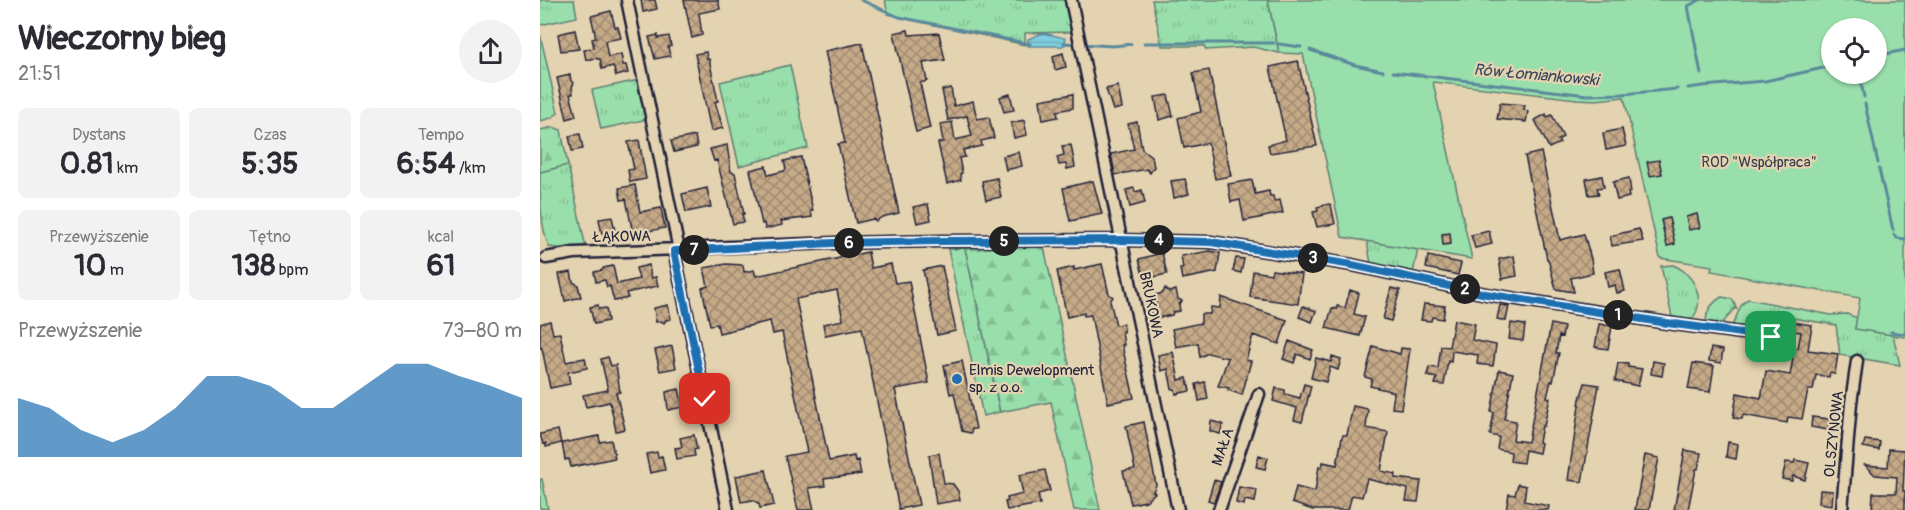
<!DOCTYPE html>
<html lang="pl">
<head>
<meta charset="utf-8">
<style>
  :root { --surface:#fff; --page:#f2f2f3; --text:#2b2b33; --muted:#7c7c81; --accent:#1f6fb2 }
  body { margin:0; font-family:Pangolin,sans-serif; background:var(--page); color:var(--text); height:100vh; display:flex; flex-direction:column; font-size:22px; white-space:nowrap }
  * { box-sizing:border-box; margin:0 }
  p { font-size:20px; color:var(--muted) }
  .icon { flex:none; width:33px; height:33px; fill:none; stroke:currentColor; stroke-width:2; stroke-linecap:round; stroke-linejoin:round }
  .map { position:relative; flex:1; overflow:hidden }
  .sheet { display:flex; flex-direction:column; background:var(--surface); width:540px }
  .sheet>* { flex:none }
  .tools { position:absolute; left:1281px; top:18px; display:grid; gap:12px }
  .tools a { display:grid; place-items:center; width:66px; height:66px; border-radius:50%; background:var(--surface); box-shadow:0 2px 4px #0004; font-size:30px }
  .pin { position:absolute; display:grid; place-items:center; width:51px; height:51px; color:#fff; margin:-26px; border-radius:12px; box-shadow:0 3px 9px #0006 }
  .km { position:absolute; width:30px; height:30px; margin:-15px; border-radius:50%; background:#222; color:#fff; font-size:16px; line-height:30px; text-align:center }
  .round { display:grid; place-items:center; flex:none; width:63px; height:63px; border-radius:32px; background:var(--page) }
  .summary { display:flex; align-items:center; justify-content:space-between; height:102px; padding:0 18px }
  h1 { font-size:33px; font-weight:700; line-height:45px }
  .figures { display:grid; grid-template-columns:repeat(3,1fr); gap:9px; height:102px; padding:6px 18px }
  .figures div { display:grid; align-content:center; border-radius:9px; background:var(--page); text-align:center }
  .figures b { font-size:30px; font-weight:700 }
  .figures small { font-size:16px; font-weight:400 }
  .figures p { font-size:16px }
  .chart { height:168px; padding:12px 18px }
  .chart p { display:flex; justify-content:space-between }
  .chart svg { width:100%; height:108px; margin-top:6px; fill:var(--accent); opacity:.7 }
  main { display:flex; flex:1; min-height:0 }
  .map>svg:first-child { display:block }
  .grass { fill:url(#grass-tufts); stroke:#5e8073; stroke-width:1.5 }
  .forest { fill:url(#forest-firs); stroke:#5e8073; stroke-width:1.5 }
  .garden { fill:#99dfab; stroke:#5e8073; stroke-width:1.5; fill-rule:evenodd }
  .water { fill:url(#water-rules); stroke:#5a899c; stroke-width:1.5 }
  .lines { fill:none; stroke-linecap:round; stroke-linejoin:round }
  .stream { stroke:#5a899c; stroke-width:3 }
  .building { fill:url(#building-cross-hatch); stroke:#22223b; stroke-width:1.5 }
  .street-casing { stroke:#22223b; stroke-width:15 }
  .street { stroke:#e4d3b0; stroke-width:10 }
  .route-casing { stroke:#fff; stroke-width:12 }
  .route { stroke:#1f6fb2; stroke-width:8 }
  .poi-dot { fill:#1f6fb2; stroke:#e4d3b0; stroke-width:2 }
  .labels { text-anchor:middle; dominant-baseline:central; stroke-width:4.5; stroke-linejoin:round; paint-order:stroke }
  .park-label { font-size:15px; fill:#343e4c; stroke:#e4d3b0 }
  .street-label { font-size:15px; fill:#22223b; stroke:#e4d3b0 }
  .poi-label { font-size:15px; fill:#22223b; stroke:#e4d3b0; text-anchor:start }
  .water-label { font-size:16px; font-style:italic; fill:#35445b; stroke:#e4d3b0 }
</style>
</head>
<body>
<main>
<section class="sheet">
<div class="summary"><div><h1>Wieczorny bieg</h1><p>21:51</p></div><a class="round"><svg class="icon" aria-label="share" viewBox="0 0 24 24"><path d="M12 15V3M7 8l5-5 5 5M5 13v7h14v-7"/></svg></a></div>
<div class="figures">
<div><p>Dystans</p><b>0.81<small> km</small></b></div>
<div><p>Czas</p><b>5:35</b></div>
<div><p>Tempo</p><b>6:54<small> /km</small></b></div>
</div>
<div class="figures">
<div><p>Przewyższenie</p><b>10<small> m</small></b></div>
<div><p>Tętno</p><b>138<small> bpm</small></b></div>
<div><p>kcal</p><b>61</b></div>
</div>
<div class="chart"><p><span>Przewyższenie</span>73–80 m</p>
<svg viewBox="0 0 160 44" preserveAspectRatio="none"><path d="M0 44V20L10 24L20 33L30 38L40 33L50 24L60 11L70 11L80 15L90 24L100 24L110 15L120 6L130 6L140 11L150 15L160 20V44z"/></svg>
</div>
</section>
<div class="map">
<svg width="1365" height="510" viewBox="0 0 1365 510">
  <defs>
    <pattern id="grass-tufts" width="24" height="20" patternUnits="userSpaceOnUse" patternTransform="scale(1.5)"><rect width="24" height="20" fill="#99dfab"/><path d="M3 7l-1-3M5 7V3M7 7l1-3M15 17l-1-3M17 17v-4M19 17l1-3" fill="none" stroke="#84bf94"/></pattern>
    <pattern id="forest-firs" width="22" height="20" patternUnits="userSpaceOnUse" patternTransform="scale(1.5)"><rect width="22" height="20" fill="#99dfab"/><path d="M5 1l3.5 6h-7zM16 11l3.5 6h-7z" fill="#84bf94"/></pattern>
    <pattern id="water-rules" width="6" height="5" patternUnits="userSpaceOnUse" patternTransform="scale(1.5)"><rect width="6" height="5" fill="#7fcddd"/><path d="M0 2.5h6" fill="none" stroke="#6db0bf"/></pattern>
    <pattern id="building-cross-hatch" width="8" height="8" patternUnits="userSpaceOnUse" patternTransform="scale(1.5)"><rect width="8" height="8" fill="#c6aa88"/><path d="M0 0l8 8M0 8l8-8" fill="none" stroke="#a08a70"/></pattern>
  </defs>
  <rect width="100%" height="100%" fill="#e4d3b0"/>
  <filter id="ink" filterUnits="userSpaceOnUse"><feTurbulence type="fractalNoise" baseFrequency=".0167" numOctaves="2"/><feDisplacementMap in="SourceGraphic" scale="12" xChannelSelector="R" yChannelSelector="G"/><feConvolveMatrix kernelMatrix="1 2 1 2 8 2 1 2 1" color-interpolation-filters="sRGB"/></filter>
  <g filter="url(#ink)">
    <path class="grass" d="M0,0H34L37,17L0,25Z
      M345,0H525L532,32L485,33V45L348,14Z
      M612,0H728L739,53L713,47L666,50L664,46H622Z
      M0,34L18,113L11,118L0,121Z
      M250,65L268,148L199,166L180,82Z
      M99,80L108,119L61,129L52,90Z
      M28,165L46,248L26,249L9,247C0,225 0,196 0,172Z
      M827,241L878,249L873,273L831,264Z
      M425,248L460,412L443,416L408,249Z
      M1133,265C1154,273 1168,302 1151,320L1132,317L1121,266Z
      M1182,297L1192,299L1197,309L1195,308L1182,324L1167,323C1164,312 1173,302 1182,297Z
      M1208,299L1291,315L1307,314L1317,318L1315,329L1353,335L1360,365L1300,355L1296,325L1233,315L1236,332L1192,325C1198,317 1199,303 1208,299Z
      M0,479H2L8,509L0,508Z"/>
    <path class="forest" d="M13,127L21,130L28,165L0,172V130Z
      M504,247L560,510H534L511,402L460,412L425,248Z"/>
    <path class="garden" d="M728,0H1365V337L1315,329L1320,298L1171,271L1172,266L1120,258L1084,97L1056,100L1037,99L893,82L932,259L802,237L763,54L739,53ZM1292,28H1336V74H1292Z"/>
    <path class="water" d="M503,33L525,38L526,44L522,46H488V39Z"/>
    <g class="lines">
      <path class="stream" d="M321,0L359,17L490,44
        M1160,0L1148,6L1161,74
        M524,43L573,46L591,44
        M604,43H734
        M739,44L761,47
        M770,50L815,65L843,71
        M1336,56L1365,50
        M853,72L1047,95L1083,94L1137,89
        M1319,74L1324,97
        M1163,86L1225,81L1292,66
        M1148,88L1163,86
        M1325,104L1338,163
        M1339,169L1353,230
        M1354,235L1357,238L1365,239
        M1351,332L1365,334"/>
    </g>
    <path class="building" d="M101,0H115L117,9L103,12Z
      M144,0H178L180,9L159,13L162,35L152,38Z
      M71,11L75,27H78L81,38L65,41L68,57L81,54L83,65H86L88,73L76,76L73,66L62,69L60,59H57L56,58L46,60L44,50L54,48L52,39L56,38L51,16Z
      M35,30L39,49L21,51L18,34Z
      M368,30L369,35L399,33L405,60L383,63L387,81L380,83L390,128L376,132L354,33Z
      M118,35V38L129,36L131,46L128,47L130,56L115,59L109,37Z
      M322,43L359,213L342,217L336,221L333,219L316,223L298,144L305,143L285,51Z
      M166,52L167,59H169L178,101L175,102L183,128L171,131L155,54Z
      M523,53L526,67L515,70L513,56Z
      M758,61L777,146L730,153L728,145L746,140L730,67Z
      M669,70L691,176L675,179L668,143L644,148L638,118L661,112L653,73Z
      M30,75L31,81L34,83L32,87L33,94H30L36,116L27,119L17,78Z
      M578,86L582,108L573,110L566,89Z
      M411,88L414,106L433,101L437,119L449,117L454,138L441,141L442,146L423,150L425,157L419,158L422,173L420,174L421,180L407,184L398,143L403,142L400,124L412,122L415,140L432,136L427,116L408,120L402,90Z
      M470,94L474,110L464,112L460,97Z
      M533,94V108L517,111L518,117L503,120L500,100Z
      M628,95L633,116L619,120L615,97Z
      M960,103L985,105L984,110L988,111L986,122L957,119Z
      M1006,114L1007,117L1012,115L1023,137L1018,140L1020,143L1009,148L995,120Z
      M484,120L487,135L474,138L471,123Z
      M597,122L602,149L612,157L614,167L610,173L607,169L575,175L571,154L594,149L588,124Z
      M1082,129L1086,146L1066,150L1063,133Z
      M40,134L43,149L32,151L29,136Z
      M155,136L157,147L134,152L131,141Z
      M99,140L106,179L90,182L88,170L94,169L88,142Z
      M187,145L191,172L195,173L204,214H202L204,222L193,224L177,160L174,161L170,149Z
      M531,145L535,167L527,169L526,164L519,165L517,157L524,155L522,146Z
      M479,152L482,166L466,170L463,156Z
      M1001,152L1020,240L1044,234L1051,259L1053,273L1031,278L1034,292L1016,289L1008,259H1007L985,156Z
      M261,157L273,211H271L272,217L241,221L242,225L225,229L224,223L222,224L210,170L226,166L228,175L244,171L246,169L244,161Z
      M1119,160L1122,174L1110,176L1107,162Z
      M1062,176L1064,187L1057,188L1059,194L1049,195L1046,179Z
      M457,178L461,197L446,200L442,181Z
      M1089,178L1091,192H1088L1089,197L1077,200L1073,182Z
      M645,179L649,194L634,198L631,181Z
      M712,180L715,194L729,191L730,196H733L734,201L740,200L743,213L704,221L700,200L691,202L688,184Z
      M553,181L562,214L530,221L523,188Z
      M95,185L100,212L121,208L125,228L93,234L86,199L81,200L79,188Z
      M167,188L171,207L146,212L142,194Z
      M594,188L595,192L602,190L605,203L590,207L586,190Z
      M388,204L391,220L377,223L373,207Z
      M789,204L791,205L795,224L777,227L773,212L778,211L777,207Z
      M1157,214L1160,228L1149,230L1146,217Z
      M72,217L75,231L62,234L59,219Z
      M1129,218L1135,244L1127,246L1121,220Z
      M1099,229L1103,241L1072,246L1070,236Z
      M949,231L952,244L935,248L931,235Z
      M910,233L911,244L903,245L902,234Z
      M670,251L680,253L677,272L642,279L640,269L643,268L641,256Z
      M328,252L331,268L351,264L355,283L369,281L389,383L355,389L379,505L359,509L322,328L285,335L283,324L303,320L297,290L256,299L289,461L314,456L315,461L318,460L321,474L284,479L285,486L269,488L274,510H258L245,456L267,452L242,332L233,334L230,321L179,333L177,324L170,325L162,288L168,286L164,268L186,264L203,265L204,272L214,270L216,276Z
      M622,253L627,274L604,279L599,259Z
      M888,256L921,263L918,275L886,268Z
      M974,256L977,276L962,279L959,259Z
      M696,258L704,259L701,273L693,271Z
      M562,264L569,294L573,297L570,301L576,325L583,324L584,332H582L584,345H582L594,398L568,403L551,315L544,316V313L527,317L517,271L534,267V270Z
      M109,265L111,278L116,277L118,286L86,293L88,298L74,301L70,286L67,287L65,280L56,282L54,272L63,270V268L73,266L77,284L99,279L96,268Z
      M402,266L416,331L397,335L383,270Z
      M1080,269L1085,291L1077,293L1075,285L1068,287L1065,272Z
      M732,270L762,274L758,304L710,297L713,271L731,274Z
      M31,272L33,282L38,285L41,297L25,301L19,274Z
      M625,288L629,292L636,290L638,299L642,301L639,305L640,311L633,312L632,315L612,319L610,310L617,308L615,295L623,293Z
      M851,288L860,290L851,321L843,319Z
      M810,290L819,293L814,314L825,317L820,336L786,328L792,308L797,309V306L805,308Z
      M681,297L747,320L739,344L713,335L706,360L711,361L702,395L688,390L689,388L678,386L688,358L668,353L660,357L658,343L636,347L632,329L661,323V314H670L671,307L680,308Z
      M884,304L905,306L903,319L892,317L891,321L881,320Z
      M58,305L59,309L66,308L68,321L54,324L50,307Z
      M128,305L131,319L126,320L124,323L121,321L116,322L114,308Z
      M960,305L969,306L966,321L957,319Z
      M763,306L776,311L772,322L759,317Z
      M914,320L935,324L932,340L956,345L953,366L937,364L938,355L912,351L911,362L908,361L904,385L895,384L897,378L887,376L889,367L898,368L901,346L909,347Z
      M10,321L13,334L20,333L26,362L45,358L47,368L28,372L30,384L10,388L2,348H0V324Z
      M1253,322L1272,325L1268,350L1298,354L1295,374L1290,373L1289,377L1276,375L1273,390H1268L1262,419L1248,417L1247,423L1203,415L1202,419L1193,418L1197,393L1221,398L1226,371L1250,375L1253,358L1242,356L1243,345L1258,348L1261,332L1252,331Z
      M971,323L985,325L983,341L969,339Z
      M1011,324L1024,327L1022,337L1019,336L1016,353H1019L1013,382L1011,381L1007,397L1010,398L1004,426H1002L999,442L1001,443L999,453L985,450L983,463L970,461L971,452L957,449L959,437L950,435L954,413L951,412L959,370L973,373L964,419L976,421L973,440L988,442Z
      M1059,324L1072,326L1068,349L1055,347Z
      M749,341L773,350L770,359L757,354L754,363L743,359Z
      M132,346L136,368L120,371L115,350Z
      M833,346L860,354L861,348L870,349L861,409L852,408L854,392L830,386L832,379L825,377Z
      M1171,348L1183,350L1181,363L1169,361Z
      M633,352L639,380L647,378L650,391L636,394L635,389H632L628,369L621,371L618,355Z
      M792,356L801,359L798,370L790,367L786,382L771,378L776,358L791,362Z
      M68,357L71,366L76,365L80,392L76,393L85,429L76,431L70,402L46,407L43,395L68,390L61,359Z
      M422,361L436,429H432L431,433L422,431L414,393L410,394L404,365Z
      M1113,361L1124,363L1122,376L1111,374Z
      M1078,363L1088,364V367L1102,369L1098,386L1075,381Z
      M1153,363L1174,366L1170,392L1148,389Z
      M665,382L668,399L659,401L656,384Z
      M1045,383L1059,385L1042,482L1028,480L1040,399Z
      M764,384L771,386L762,422L754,420L757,408L733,401L736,388L745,390V394L760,398Z
      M139,389L143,407L128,410L126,392Z
      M813,406L828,409L826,428L848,432L841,471L856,474L855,478L881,481L878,502L866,501L868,489L827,479L822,497L812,495L808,510H773L752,503L756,487L775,492L779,466L782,467L783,462L797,465L802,437L803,435H807Z
      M1272,417L1289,419L1288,430L1271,427Z
      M671,421L683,424L680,434L670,431Z
      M604,422L616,485L613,491L615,493L606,501L591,504L583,471L595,469L586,426Z
      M18,430L21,443L6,447V443L3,444L0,434Z
      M154,435L157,449L154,450L155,456L137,459L135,448L142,447L140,438Z
      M59,436L60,442L71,440L75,458L31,467L29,459L25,460L22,443Z
      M1325,440L1340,442L1339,450L1323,447Z
      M1188,442L1198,444L1196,459L1186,457Z
      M1349,449L1365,450L1363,491H1365V510H1332L1333,493H1356L1357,477L1335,475L1325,465L1348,467Z
      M1145,450L1161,453L1158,469H1156L1148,510H1134Z
      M117,452L118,457L122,456L125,470L110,473L106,454Z
      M399,453L404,483L413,484L418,491L420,500L396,504L389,455Z
      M719,455L728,458L725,469L716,467Z
      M1105,455L1119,458L1115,477L1109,510H1095Z
      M1255,460L1269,463L1265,480L1253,476L1252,481L1242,479L1246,462L1254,463Z
      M226,470L234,505L220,508L219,504L213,500L201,502L196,476Z
      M505,470L510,491L498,494L500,504L467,510L465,502L468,501L467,498L483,494L479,475Z
      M674,480L681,482L674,502L668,500Z
      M978,484L986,486L984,501L1009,506L1008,510H966L969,494L975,495Z
      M699,487L717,490L715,502L705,500L704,505L696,503Z
      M1280,490L1293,491L1292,505L1279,503Z"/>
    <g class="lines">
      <defs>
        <path id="street" d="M87,0L139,250
          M531,0L638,510
          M134,251L188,510
          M6,258L34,253L293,243L402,241L582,240L671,242L812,265L946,294L1127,323L1231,337
          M679,510L719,394
          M1302,510L1311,403L1317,361"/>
      </defs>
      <use href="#street" class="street-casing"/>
      <use href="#street" class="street"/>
    </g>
  </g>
  <g class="lines" filter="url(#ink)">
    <defs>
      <path id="route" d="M165,399L134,251L293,243L402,241L582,240L671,242L812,265L946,294L1127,323L1231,337"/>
    </defs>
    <use href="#route" class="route-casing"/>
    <use href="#route" class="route"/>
  </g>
  <circle class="poi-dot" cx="417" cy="379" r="6"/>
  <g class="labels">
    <g class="park-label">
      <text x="1219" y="162">ROD "Współpraca"</text>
    </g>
    <g class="street-label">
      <text transform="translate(82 237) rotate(-1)">ŁĄKOWA</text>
      <text transform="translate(611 305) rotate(78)">BRUKOWA</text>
      <text transform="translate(1294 434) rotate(-84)">OLSZYNOWA</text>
      <text transform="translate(683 447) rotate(-71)">MAŁA</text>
    </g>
    <g class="poi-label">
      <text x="429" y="370">Elmis Dewelopment<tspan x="429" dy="17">sp. z o.o.</tspan></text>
    </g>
    <g class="water-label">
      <text transform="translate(996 75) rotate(5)">Rów Łomiankowski</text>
    </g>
  </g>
</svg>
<div class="tools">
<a><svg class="icon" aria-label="locate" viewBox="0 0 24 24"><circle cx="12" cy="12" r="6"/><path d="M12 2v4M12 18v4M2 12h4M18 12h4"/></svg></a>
</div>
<div class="pin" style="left:1231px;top:337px;background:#1e9e55"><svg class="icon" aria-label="arrive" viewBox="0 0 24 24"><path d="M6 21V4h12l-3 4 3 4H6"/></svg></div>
<div class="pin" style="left:165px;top:399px;background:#d93025"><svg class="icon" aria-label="check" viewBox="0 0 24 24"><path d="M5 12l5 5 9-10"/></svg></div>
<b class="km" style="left:1078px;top:315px">1</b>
<b class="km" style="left:925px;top:289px">2</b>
<b class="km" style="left:773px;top:258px">3</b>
<b class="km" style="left:619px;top:240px">4</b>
<b class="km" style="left:464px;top:241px">5</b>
<b class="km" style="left:309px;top:243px">6</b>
<b class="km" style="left:154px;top:250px">7</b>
</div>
</main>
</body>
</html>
